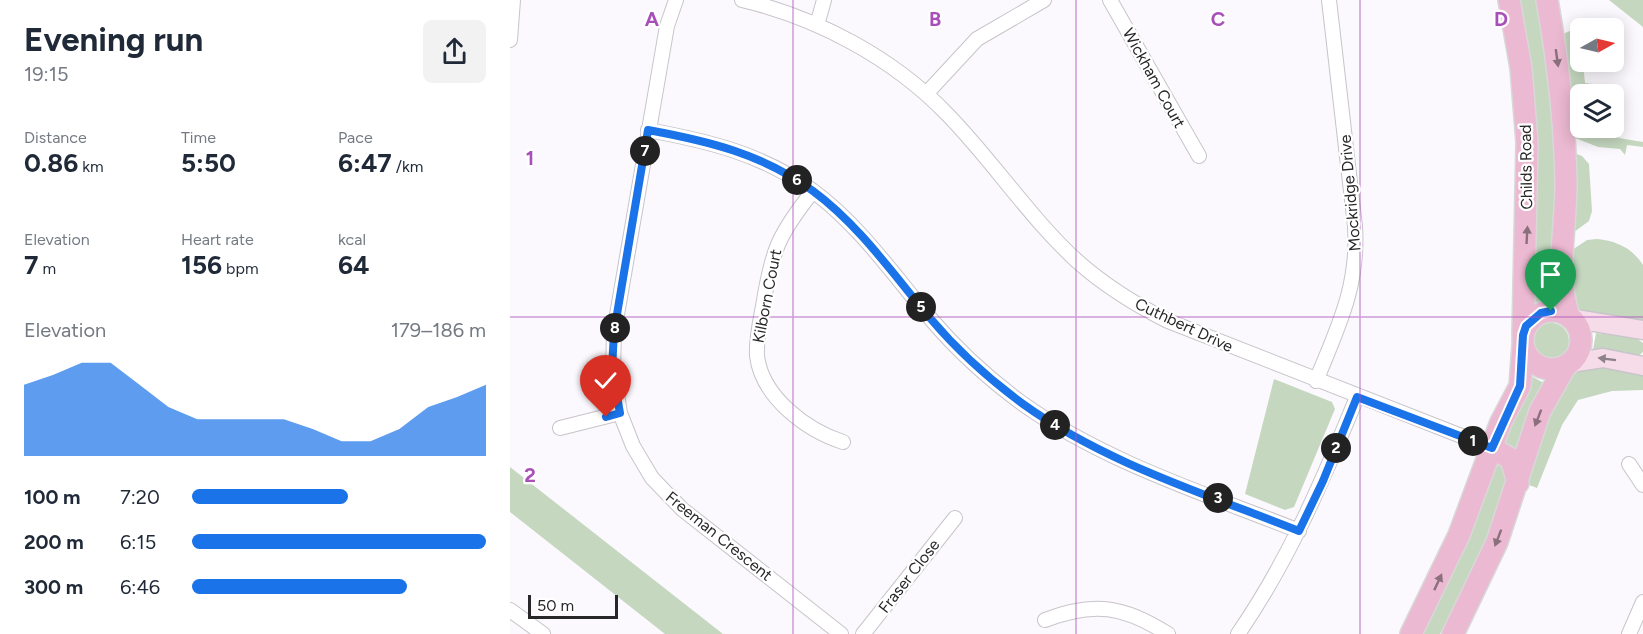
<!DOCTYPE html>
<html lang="en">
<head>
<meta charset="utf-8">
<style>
  :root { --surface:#fff; --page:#f2f2f3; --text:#1f2937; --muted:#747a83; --accent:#1a73e8 }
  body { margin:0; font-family:Figtree,sans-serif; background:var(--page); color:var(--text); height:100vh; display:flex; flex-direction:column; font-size:22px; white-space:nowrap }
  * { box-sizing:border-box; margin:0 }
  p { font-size:20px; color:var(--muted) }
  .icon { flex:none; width:33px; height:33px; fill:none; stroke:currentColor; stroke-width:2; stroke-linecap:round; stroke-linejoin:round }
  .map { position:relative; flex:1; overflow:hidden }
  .sheet { display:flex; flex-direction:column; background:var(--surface); width:510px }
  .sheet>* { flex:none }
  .needle { width:39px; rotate:82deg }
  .fabs { position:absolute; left:1060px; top:18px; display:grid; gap:12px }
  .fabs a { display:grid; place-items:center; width:54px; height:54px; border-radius:9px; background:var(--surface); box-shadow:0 3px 15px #0003; font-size:30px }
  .scale { position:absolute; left:18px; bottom:15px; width:90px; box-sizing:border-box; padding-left:6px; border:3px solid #272628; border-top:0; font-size:16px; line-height:21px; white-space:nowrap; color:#272628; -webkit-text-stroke:4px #fff; paint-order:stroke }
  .pin { position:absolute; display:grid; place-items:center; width:51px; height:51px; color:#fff; margin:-62px -26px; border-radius:50% 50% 50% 0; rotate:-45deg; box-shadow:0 0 6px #0007 }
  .pin .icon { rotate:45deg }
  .km { position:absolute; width:30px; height:30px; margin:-15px; border-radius:50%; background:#222; color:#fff; font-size:16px; line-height:30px; text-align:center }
  .round { display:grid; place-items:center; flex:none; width:63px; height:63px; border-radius:9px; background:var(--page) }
  .summary { display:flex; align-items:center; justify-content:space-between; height:102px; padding:0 24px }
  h1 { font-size:33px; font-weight:700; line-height:45px }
  .figures { display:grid; grid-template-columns:repeat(3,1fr); gap:9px; height:102px; padding:6px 24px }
  .figures div { display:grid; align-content:center }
  .figures b { font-size:26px; font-weight:700 }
  .figures small { font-size:16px; font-weight:400 }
  .figures p { font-size:16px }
  .chart { height:168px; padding:12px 24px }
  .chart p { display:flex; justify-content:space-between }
  .chart svg { width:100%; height:108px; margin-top:6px; fill:var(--accent); opacity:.7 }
  ul { padding:0 24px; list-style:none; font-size:20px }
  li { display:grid; grid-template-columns:96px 72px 1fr; align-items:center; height:45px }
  li i { height:15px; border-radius:8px; background:var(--accent) }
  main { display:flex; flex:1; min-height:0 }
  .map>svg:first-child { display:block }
  .green { fill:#c5d7bf }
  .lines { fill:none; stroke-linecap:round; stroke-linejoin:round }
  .minor-casing { stroke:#c7c4ca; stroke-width:16 }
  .secondary-casing { stroke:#c7c4ca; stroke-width:21 }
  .primary-casing { stroke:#d8d8d8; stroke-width:24 }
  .minor { stroke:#fff; stroke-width:14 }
  .secondary { stroke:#f5dce8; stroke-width:18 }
  .primary { stroke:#ebb9d1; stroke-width:21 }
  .oneway { fill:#89707c }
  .oneway2 { fill:#8e8188 }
  .route-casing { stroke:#fff; stroke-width:12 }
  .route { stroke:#1a73e8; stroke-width:8 }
  .grid { fill:none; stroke:#a94fba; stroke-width:1.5; stroke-opacity:0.55 }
  .labels { text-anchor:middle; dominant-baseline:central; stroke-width:4.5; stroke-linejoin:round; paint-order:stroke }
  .street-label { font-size:16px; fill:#272628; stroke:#fff }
  .grid-label { font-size:20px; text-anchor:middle; font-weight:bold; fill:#a94fba; stroke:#fff; stroke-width:4.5; stroke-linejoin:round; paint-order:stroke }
</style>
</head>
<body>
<main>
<section class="sheet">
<div class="summary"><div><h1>Evening run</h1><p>19:15</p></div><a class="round"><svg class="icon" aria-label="share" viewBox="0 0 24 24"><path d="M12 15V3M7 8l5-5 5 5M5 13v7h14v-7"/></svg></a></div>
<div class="figures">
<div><p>Distance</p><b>0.86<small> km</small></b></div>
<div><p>Time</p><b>5:50</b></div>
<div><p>Pace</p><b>6:47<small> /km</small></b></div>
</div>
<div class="figures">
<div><p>Elevation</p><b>7<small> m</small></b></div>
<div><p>Heart rate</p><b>156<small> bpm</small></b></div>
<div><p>kcal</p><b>64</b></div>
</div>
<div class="chart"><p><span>Elevation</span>179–186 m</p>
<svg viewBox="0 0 160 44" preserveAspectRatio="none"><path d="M0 44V15L10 11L20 6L30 6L40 15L50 24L60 29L70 29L80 29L90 29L100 33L110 38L120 38L130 33L140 24L150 20L160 15V44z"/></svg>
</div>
<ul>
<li><b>100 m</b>7:20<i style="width:53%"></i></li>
<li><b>200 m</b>6:15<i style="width:100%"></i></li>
<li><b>300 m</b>6:46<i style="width:73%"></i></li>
</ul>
</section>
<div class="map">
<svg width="1133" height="634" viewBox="0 0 1133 634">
  <rect width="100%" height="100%" fill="#fbf9fe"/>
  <path class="green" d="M1005,0H1031L1047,121L1045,300L1020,304Z
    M1099,0H1133V27Z
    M1062,30L1070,34L1075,83L1083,84L1082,90L1087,91V94H1071V128L1110,133L1109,138L1133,142V147L1117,145L1115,155L1110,149L1088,147L1060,136L1053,34Z
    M1061,152L1072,156L1079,164L1082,211L1079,221L1060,235Z
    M1087,239C1107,241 1122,248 1133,265V323L1073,311L1066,307L1059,252L1077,240Z
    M1023 341a18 18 0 1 1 36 0a18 18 0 1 1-36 0Z
    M1086,333L1126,338L1133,343V352L1128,356L1083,350Z
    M1079,365L1133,373V390L1102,391L1068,400L1052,425L1027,488L1014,483C1025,447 1041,381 1079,365Z
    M1021,376L1034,383L1008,461L994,443Z
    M764,379L822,402L825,409L784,507L775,510L735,494Z
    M987,460L1000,472L979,544L930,634H908Z
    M0,467L213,634H155L0,512Z"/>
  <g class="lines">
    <defs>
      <path id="minor" d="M166,0L157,26L104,332L103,369L110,413L123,446L142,478L172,509L331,634
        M232,0C308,18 383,58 437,114C483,161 519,217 567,261C594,285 626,305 658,321L982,448
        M600,0L689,156
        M307,25L314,0
        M0,40L3,0
        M416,94L467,39L534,0
        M138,130C198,141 253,154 303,191C349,225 383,274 420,318C447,350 479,379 513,404C595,462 696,494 789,531
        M303,191C268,235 262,250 253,306C250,322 246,339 247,356C252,397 296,430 333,442
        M806,381C828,327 849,286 845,226L819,0
        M50,428L110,413
        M1119,464L1133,485
        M0,610L33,634
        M535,620C584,601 614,606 658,634
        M353,634L445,518
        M728,634C779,560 813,480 847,397
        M1119,634L1133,602"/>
      <path id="secondary" d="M1060,318L1133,330
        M1060,363L1093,358L1133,366"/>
      <path id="primary" d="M999,0L1011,68L1017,142L1013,335
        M1037,0C1048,61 1055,122 1056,184C1056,229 1045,273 1059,317
        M1013 340a29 29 0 1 1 58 0a29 29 0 1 1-58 0Z
        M982,448L1001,459L1008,483
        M901,634L949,535L991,422L1010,386L1013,345
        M943,634L987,542L1030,411L1055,367"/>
    </defs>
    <use href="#minor" class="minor-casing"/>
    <use href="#secondary" class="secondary-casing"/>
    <use href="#primary" class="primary-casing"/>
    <use href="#minor" class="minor"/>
    <use href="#secondary" class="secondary"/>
    <use href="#primary" class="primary"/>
  </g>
  <defs><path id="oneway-solid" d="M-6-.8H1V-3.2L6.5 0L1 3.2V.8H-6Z" transform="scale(1.5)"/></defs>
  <g class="oneway">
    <use href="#oneway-solid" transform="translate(1047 58) rotate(82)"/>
    <use href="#oneway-solid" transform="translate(1017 235) rotate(-87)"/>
    <use href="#oneway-solid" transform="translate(1028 418) rotate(111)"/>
    <use href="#oneway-solid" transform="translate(988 538) rotate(111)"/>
    <use href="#oneway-solid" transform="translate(928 582) rotate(-65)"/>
  </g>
  <use class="oneway2" href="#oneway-solid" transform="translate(1097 359) rotate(-173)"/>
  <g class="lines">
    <defs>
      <path id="route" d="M96,417L110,413L102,369L104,332L138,130C198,141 253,154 303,191C349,225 383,274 420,318C447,350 479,379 513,404C595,463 696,494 789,531L813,481L847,397L982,448L1010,386L1013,335L1016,326L1031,313L1041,311"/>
    </defs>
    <use href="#route" class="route-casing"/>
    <use href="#route" class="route"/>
  </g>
  <path class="grid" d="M283,0V634M566,0V634M850,0V634M0,317H1133"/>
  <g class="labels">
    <g class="street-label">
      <text transform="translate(644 78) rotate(61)">Wickham Court</text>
      <text transform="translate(1016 167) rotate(-91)">Childs Road</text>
      <text transform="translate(840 193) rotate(-95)">Mockridge Drive</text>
      <text transform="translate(257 296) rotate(-79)">Kilborn Court</text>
      <text transform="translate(674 325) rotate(25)">Cuthbert Drive</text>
      <text transform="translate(209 536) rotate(39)">Freeman Crescent</text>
      <text transform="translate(399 576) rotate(-52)">Fraser Close</text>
    </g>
  </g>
  <g class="grid-label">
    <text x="142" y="26">A</text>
    <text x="425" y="26">B</text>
    <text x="708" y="26">C</text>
    <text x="991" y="26">D</text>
    <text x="20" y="165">1</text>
    <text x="20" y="482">2</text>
  </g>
</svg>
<div class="fabs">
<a><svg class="needle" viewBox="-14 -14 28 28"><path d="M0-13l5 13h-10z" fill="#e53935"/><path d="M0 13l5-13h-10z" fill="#747a83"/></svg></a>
<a><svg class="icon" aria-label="layers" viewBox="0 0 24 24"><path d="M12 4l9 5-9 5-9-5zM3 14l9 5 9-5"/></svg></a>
</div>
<div class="scale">50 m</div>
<div class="pin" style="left:1041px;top:311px;background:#1e9e55"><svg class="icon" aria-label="arrive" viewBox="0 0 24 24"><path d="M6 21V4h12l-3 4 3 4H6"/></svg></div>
<div class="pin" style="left:96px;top:417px;background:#d93025"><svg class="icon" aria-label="check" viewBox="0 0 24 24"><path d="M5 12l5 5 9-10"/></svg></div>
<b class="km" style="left:963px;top:441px">1</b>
<b class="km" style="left:826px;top:448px">2</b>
<b class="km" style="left:708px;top:498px">3</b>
<b class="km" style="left:545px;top:425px">4</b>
<b class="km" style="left:411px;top:307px">5</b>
<b class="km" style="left:287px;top:180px">6</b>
<b class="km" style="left:135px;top:151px">7</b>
<b class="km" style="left:105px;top:328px">8</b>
</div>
</main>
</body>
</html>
